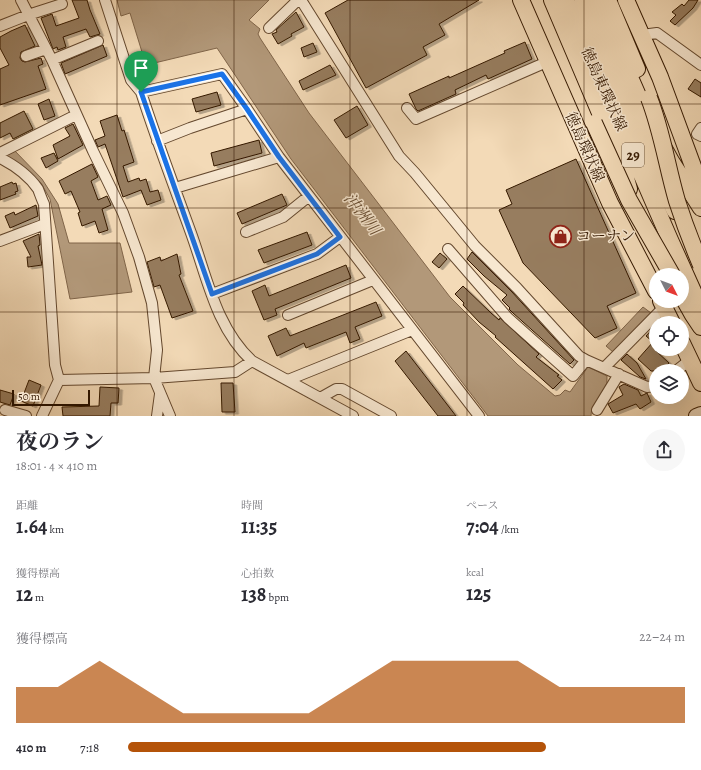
<!DOCTYPE html>
<html lang="ja">
<head>
<meta charset="utf-8">
<style>
  :root { --surface:#fff; --page:#f7f7f7; --text:#2b2b33; --muted:#7c7c81; --accent:#b45309 }
  body { margin:0; font-family:Alegreya,"Noto Serif JP",serif; background:var(--page); color:var(--text); height:100vh; display:flex; flex-direction:column; font-size:15px; white-space:nowrap }
  * { box-sizing:border-box; margin:0 }
  p { font-size:13px; color:var(--muted) }
  .icon { flex:none; width:22px; height:22px; fill:none; stroke:currentColor; stroke-width:2; stroke-linecap:round; stroke-linejoin:round }
  .map { position:relative; height:416px; overflow:hidden }
  .panel { display:flex; flex-direction:column; background:var(--surface); flex:1 }
  .panel>* { flex:none }
  .needle { width:26px; rotate:132deg }
  .fabs { position:absolute; left:649px; top:268px; display:grid; gap:8px }
  .fabs a { display:grid; place-items:center; width:40px; height:40px; border-radius:50%; background:var(--surface); box-shadow:0 4px 16px #0002; font-size:20px }
  .scale { position:absolute; left:12px; bottom:10px; width:78px; box-sizing:border-box; padding-left:4px; border:2px solid #341800; border-top:0; font-size:11px; line-height:14px; white-space:nowrap; color:#341800; -webkit-text-stroke:3px #f7e7d0; paint-order:stroke }
  .pin { position:absolute; display:grid; place-items:center; width:34px; height:34px; color:#fff; margin:-41px -17px; border-radius:50% 50% 50% 0; rotate:-45deg; box-shadow:0 0 4px #0007 }
  .pin .icon { rotate:45deg }
  .round { display:grid; place-items:center; flex:none; width:42px; height:42px; border-radius:21px; background:var(--page) }
  .overview { display:flex; align-items:center; justify-content:space-between; height:68px; padding:0 16px }
  h1 { font-size:22px; font-weight:700; line-height:30px }
  .stats { display:grid; grid-template-columns:repeat(3,1fr); gap:6px; height:68px; padding:4px 16px }
  .stats div { display:grid; align-content:center }
  .stats b { font-size:20px; font-weight:700 }
  .stats small { font-size:11px; font-weight:400 }
  .stats p { font-size:11px }
  .chart { height:112px; padding:8px 16px }
  .chart p { display:flex; justify-content:space-between }
  .chart svg { width:100%; height:72px; margin-top:4px; fill:var(--accent); opacity:.7 }
  ul { padding:0 16px; list-style:none; font-size:13px }
  li { display:grid; grid-template-columns:64px 48px 1fr; align-items:center; height:30px }
  li i { height:10px; border-radius:5px; background:var(--accent) }
  .map>svg:first-child { display:block }
  .water { fill:#b29879; stroke:#806549 }
  .building { fill:#977d5f; stroke:#341800; filter:url(#shadow) }
  .lines { fill:none; stroke-linecap:round; stroke-linejoin:round }
  .street-casing { stroke:#64482e; stroke-width:12 }
  .secondary-casing { stroke:#341800; stroke-width:16 }
  .primary-casing { stroke:#341800; stroke-width:18 }
  .street { stroke:#f7e7d0; stroke-width:10 }
  .secondary { stroke:#f7e7d0; stroke-width:14 }
  .primary { stroke:#f3dab7; stroke-width:16 }
  .primary-bridge-casing { stroke:#341800; stroke-width:18; stroke-linecap:butt }
  .primary-bridge { stroke:#f3dab7; stroke-width:16 }
  .route-casing { stroke:#fff; stroke-width:8 }
  .route { stroke:#1a73e8; stroke-width:5 }
  .grid { fill:none; stroke:#341800; stroke-width:1; stroke-opacity:0.55 }
  .labels { text-anchor:middle; dominant-baseline:central; stroke-width:3; stroke-linejoin:round; paint-order:stroke }
  .shield { fill:#f7e7d0; stroke:#6e563e; stroke-width:1 }
  .shield-label { font-size:14px; font-weight:bold; fill:#341800 }
  .street-label { font-size:15px; fill:#341800; stroke:#f7e7d0 }
  .poi-label { font-size:15px; fill:#341800; stroke:#f7e7d0; text-anchor:start }
  .water-label { font-size:16px; font-style:italic; fill:#664b30; stroke:#f7e7d0 }
</style>
</head>
<body>
<div class="map">
<svg width="701" height="416" viewBox="0 0 701 416">
  <defs>
    <filter id="shadow"><feDropShadow dx="3.5" dy="2" stdDeviation="0" flood-color="#0004"/></filter>
  </defs>
  <rect width="100%" height="100%" fill="#f3dab7"/>
  <filter id="stains"><feTurbulence type="fractalNoise" baseFrequency=".005" numOctaves="4"/><feColorMatrix values="0 0 0 0 .2 0 0 0 0 .09 0 0 0 0 .02 0 0 0 .5 -.17"/></filter>
  <radialGradient id="worn" r=".72"><stop offset=".6" stop-color="#630" stop-opacity="0"/><stop offset="1" stop-color="#630" stop-opacity=".3"/></radialGradient>
  <path class="water" d="M117,0H269L249,20L260,29L258,34L260,38L309,113L450,297L518,365L555,396L560,395L565,390L570,392L588,367L607,376C609,395 590,401 591,416H488L291,159L217,48L146,65L130,13L121,16Z
    M14,150L42,179L58,204L69,243H120L132,292L70,299L50,199L41,183L5,156Z
    M643,307L651,313L613,352L606,346Z"/>
  <path class="building" d="M72,0H87L90,10L100,34L90,37L86,29L63,37L66,47L58,50L57,47L53,49L41,18L52,14L56,26L79,18Z
    M348,0H479L439,24L445,35L423,47L427,55L366,88L325,13Z
    M689,0H698L693,8L675,25L670,21L676,15L672,12L682,4L684,6Z
    M296,12L304,27L291,34L292,36L278,44L272,34L277,32L276,30Z
    M25,25L35,46L21,52L20,58L22,61L25,62L41,58L43,64L38,66L46,89L0,105V69L9,65L0,48V37L11,31Z
    M525,42L532,59L488,79L486,75L455,90L456,94L418,111L416,109L409,94L449,76V78L505,53L504,51Z
    M313,43L317,52L304,57L301,48Z
    M103,45L107,56L65,74L61,63Z
    M330,65L336,75L303,90L299,81Z
    M695,79L701,83V97L688,89Z
    M217,92L221,105L196,112L192,99Z
    M49,99L55,116L44,120L38,104Z
    M357,106L368,125L346,138L334,120Z
    M24,111L33,129L13,139L10,133L0,138V123Z
    M117,115L122,131L124,130L134,162L123,166L128,182L139,178L140,181L146,179L150,192L158,190L161,200L147,205L141,190L123,197L105,144L98,147L95,140L105,136L100,121Z
    M73,124L83,145L58,159L53,145L70,136L65,128Z
    M259,140L262,153L214,166L211,153Z
    M54,153L58,161L46,168L41,158Z
    M576,159L636,293L607,306L617,328L595,338L523,263L499,210L512,204L506,190Z
    M92,164L98,177L91,181L98,200L107,196L111,205L102,209L108,230L99,233L95,221L82,226L78,213L80,212L71,191L65,194L59,181Z
    M12,182L13,184L16,183L18,191L15,192L16,194L0,200V187Z
    M282,194L287,205L242,224L237,213Z
    M36,205L38,216L10,228L5,216L14,212L15,215Z
    M307,232L312,245L264,263L258,250Z
    M39,234L40,245L38,246L42,265L28,267L27,257H31L23,241Z
    M472,252L512,292L574,360L570,364L513,313L509,309L510,308L502,300L507,295L484,276L467,259Z
    M440,253L447,259L439,268L432,262Z
    M177,254L181,274L179,275L193,311L172,318L160,285L154,287L147,262L160,257L161,261Z
    M346,265L351,278L275,309L277,315L264,320L252,291L265,285L269,296Z
    M463,286L491,313L499,320L500,318L539,354L536,357L559,375L557,376L562,380L553,389L495,337L496,336L479,322L463,305L464,303L455,294Z
    M376,302L382,316L355,327L360,339L350,343L346,332L306,348L304,343L277,356L268,336L286,328L290,336Z
    M656,325V351L669,363L662,371H651L638,359L653,342L646,336Z
    M406,351L456,416H438L395,361Z
    M627,354L637,363L646,379L640,377L621,360Z
    M29,380L41,385L33,406L21,401Z
    M221,383H233L235,412H222Z
    M624,384L638,390L641,396L647,393L651,402L640,409L636,404L613,413L608,404L623,395L619,387Z
    M100,387L119,388L118,403H111L110,416H63L62,407L99,406Z
    M0,390L14,394L10,405L0,402Z"/>
  <g class="lines">
    <defs>
      <path id="street" d="M21,0L52,60L93,151L123,213L139,257L152,303L157,350L154,378L170,416
        M105,0L131,80L141,92C156,139 174,186 191,233C207,277 216,328 252,361L353,416
        M301,0L399,156L415,173L475,246L517,288L579,356L586,360
        M0,26L28,15L62,4
        M269,28L298,0
        M642,35L657,33L701,65
        M26,56L46,49
        M52,60L98,41
        M141,92L222,74L247,109L279,157L479,416
        M407,108L416,119L549,61
        M701,128L697,134L701,136
        M157,141L190,128L247,109
        M0,153L76,115
        M0,158C14,165 29,176 38,189C40,194 42,200 44,204L55,365L59,380L42,416
        M175,188L279,157
        M246,232L283,217L309,196
        M0,241L45,224
        M448,249L508,318L573,376L586,360L647,387L656,386
        M212,294L317,254L340,237
        M288,315L373,280
        M604,368L664,307
        M676,371L690,360
        M59,380L154,378L235,372L252,361
        M288,380L412,330
        M320,398L336,389H342L391,416
        M5,410L26,416
        M597,410L619,374
        M157,416L160,394"/>
      <path id="secondary" d="M696,416L701,414"/>
      <path id="primary" d="M521,0L610,203L656,291
        M552,0L623,167L629,189
        M566,0L670,240L701,309
        M583,0L630,110L675,211
        M596,0L650,123L671,161L701,208
        M608,0L637,69
        M626,0L660,77L701,188
        M684,299L693,315L701,327
        M661,301L672,323
        M682,343L701,383"/>
    </defs>
    <use href="#street" class="street-casing"/>
    <use href="#secondary" class="secondary-casing"/>
    <use href="#primary" class="primary-casing"/>
    <use href="#street" class="street"/>
    <use href="#secondary" class="secondary"/>
    <use href="#primary" class="primary"/>
    <defs>
      <path id="primary-bridge" d="M649,98C662,131 667,167 677,201C684,223 692,244 701,265
        M594,123L629,200L672,275"/>
    </defs>
    <use href="#primary-bridge" class="primary-bridge-casing"/>
    <use href="#primary-bridge" class="primary-bridge"/>
  </g>
  <g class="lines">
    <defs>
      <path id="route" d="M222,74L247,109L279,157L340,237L317,254L212,294L141,92Z"/>
    </defs>
    <use href="#route" class="route-casing"/>
    <use href="#route" class="route"/>
  </g>
  <path class="grid" d="M117,0V416M234,0V416M350,0V416M467,0V416M584,0V416M0,104H701M0,208H701M0,312H701"/>
  <defs>
    <symbol id="shop-ring" viewBox="-11 -11 22 22"><circle r="9.5" fill="#f7e7d0" stroke="#8f2418" stroke-width="1.5"/><path d="M-5-2.5h2.3a2.7 3.5 0 0 1 5.4 0H5L5.5 6h-11ZM-1.5-2.5h3a1.5 2.3 0 0 0-3 0Z" fill="#8f2418"/></symbol>
  </defs>
  <g fill-rule="evenodd">
    <use href="#shop-ring" x="548" y="224" width="25" height="25"/>
  </g>
  <g class="labels">
    <rect class="shield" x="622" y="143" width="22" height="24" rx="3"/>
    <g class="shield-label">
      <text x="633" y="155">29</text>
    </g>
    <g class="street-label">
      <text transform="translate(604 89) rotate(66)">徳島東環状線</text>
      <text transform="translate(585 147) rotate(66)">徳島環状線</text>
    </g>
    <g class="poi-label">
      <text x="576" y="236">コーナン</text>
    </g>
    <g class="water-label">
      <text transform="translate(362 214) rotate(52)">沖洲川</text>
    </g>
  </g>
  <rect width="100%" height="100%" filter="url(#stains)"/>
  <rect width="100%" height="100%" fill="url(#worn)"/>
</svg>
<div class="fabs">
<a><svg class="needle" viewBox="-14 -14 28 28"><path d="M0-13l5 13h-10z" fill="#e53935"/><path d="M0 13l5-13h-10z" fill="#7c7c81"/></svg></a>
<a><svg class="icon" aria-label="locate" viewBox="0 0 24 24"><circle cx="12" cy="12" r="6"/><path d="M12 2v4M12 18v4M2 12h4M18 12h4"/></svg></a>
<a><svg class="icon" aria-label="layers" viewBox="0 0 24 24"><path d="M12 4l9 5-9 5-9-5zM3 14l9 5 9-5"/></svg></a>
</div>
<div class="scale">50 m</div>
<div class="pin" style="left:141px;top:92px;background:#1e9e55"><svg class="icon" aria-label="arrive" viewBox="0 0 24 24"><path d="M6 21V4h12l-3 4 3 4H6"/></svg></div>
</div>
<section class="panel">
<div class="overview"><div><h1>夜のラン</h1><p>18:01 · 4 × 410 m</p></div><a class="round"><svg class="icon" aria-label="share" viewBox="0 0 24 24"><path d="M12 15V3M7 8l5-5 5 5M5 13v7h14v-7"/></svg></a></div>
<div class="stats">
<div><p>距離</p><b>1.64<small> km</small></b></div>
<div><p>時間</p><b>11:35</b></div>
<div><p>ペース</p><b>7:04<small> /km</small></b></div>
</div>
<div class="stats">
<div><p>獲得標高</p><b>12<small> m</small></b></div>
<div><p>心拍数</p><b>138<small> bpm</small></b></div>
<div><p>kcal</p><b>125</b></div>
</div>
<div class="chart"><p><span>獲得標高</span>22–24 m</p>
<svg viewBox="0 0 160 44" preserveAspectRatio="none"><path d="M0 44V22L10 22L20 6L30 22L40 38L50 38L60 38L70 38L80 22L90 6L100 6L110 6L120 6L130 22L140 22L150 22L160 22V44z"/></svg>
</div>
<ul>
<li><b>410 m</b>7:18<i style="width:75%"></i></li>
</ul>
</section>
</body>
</html>
